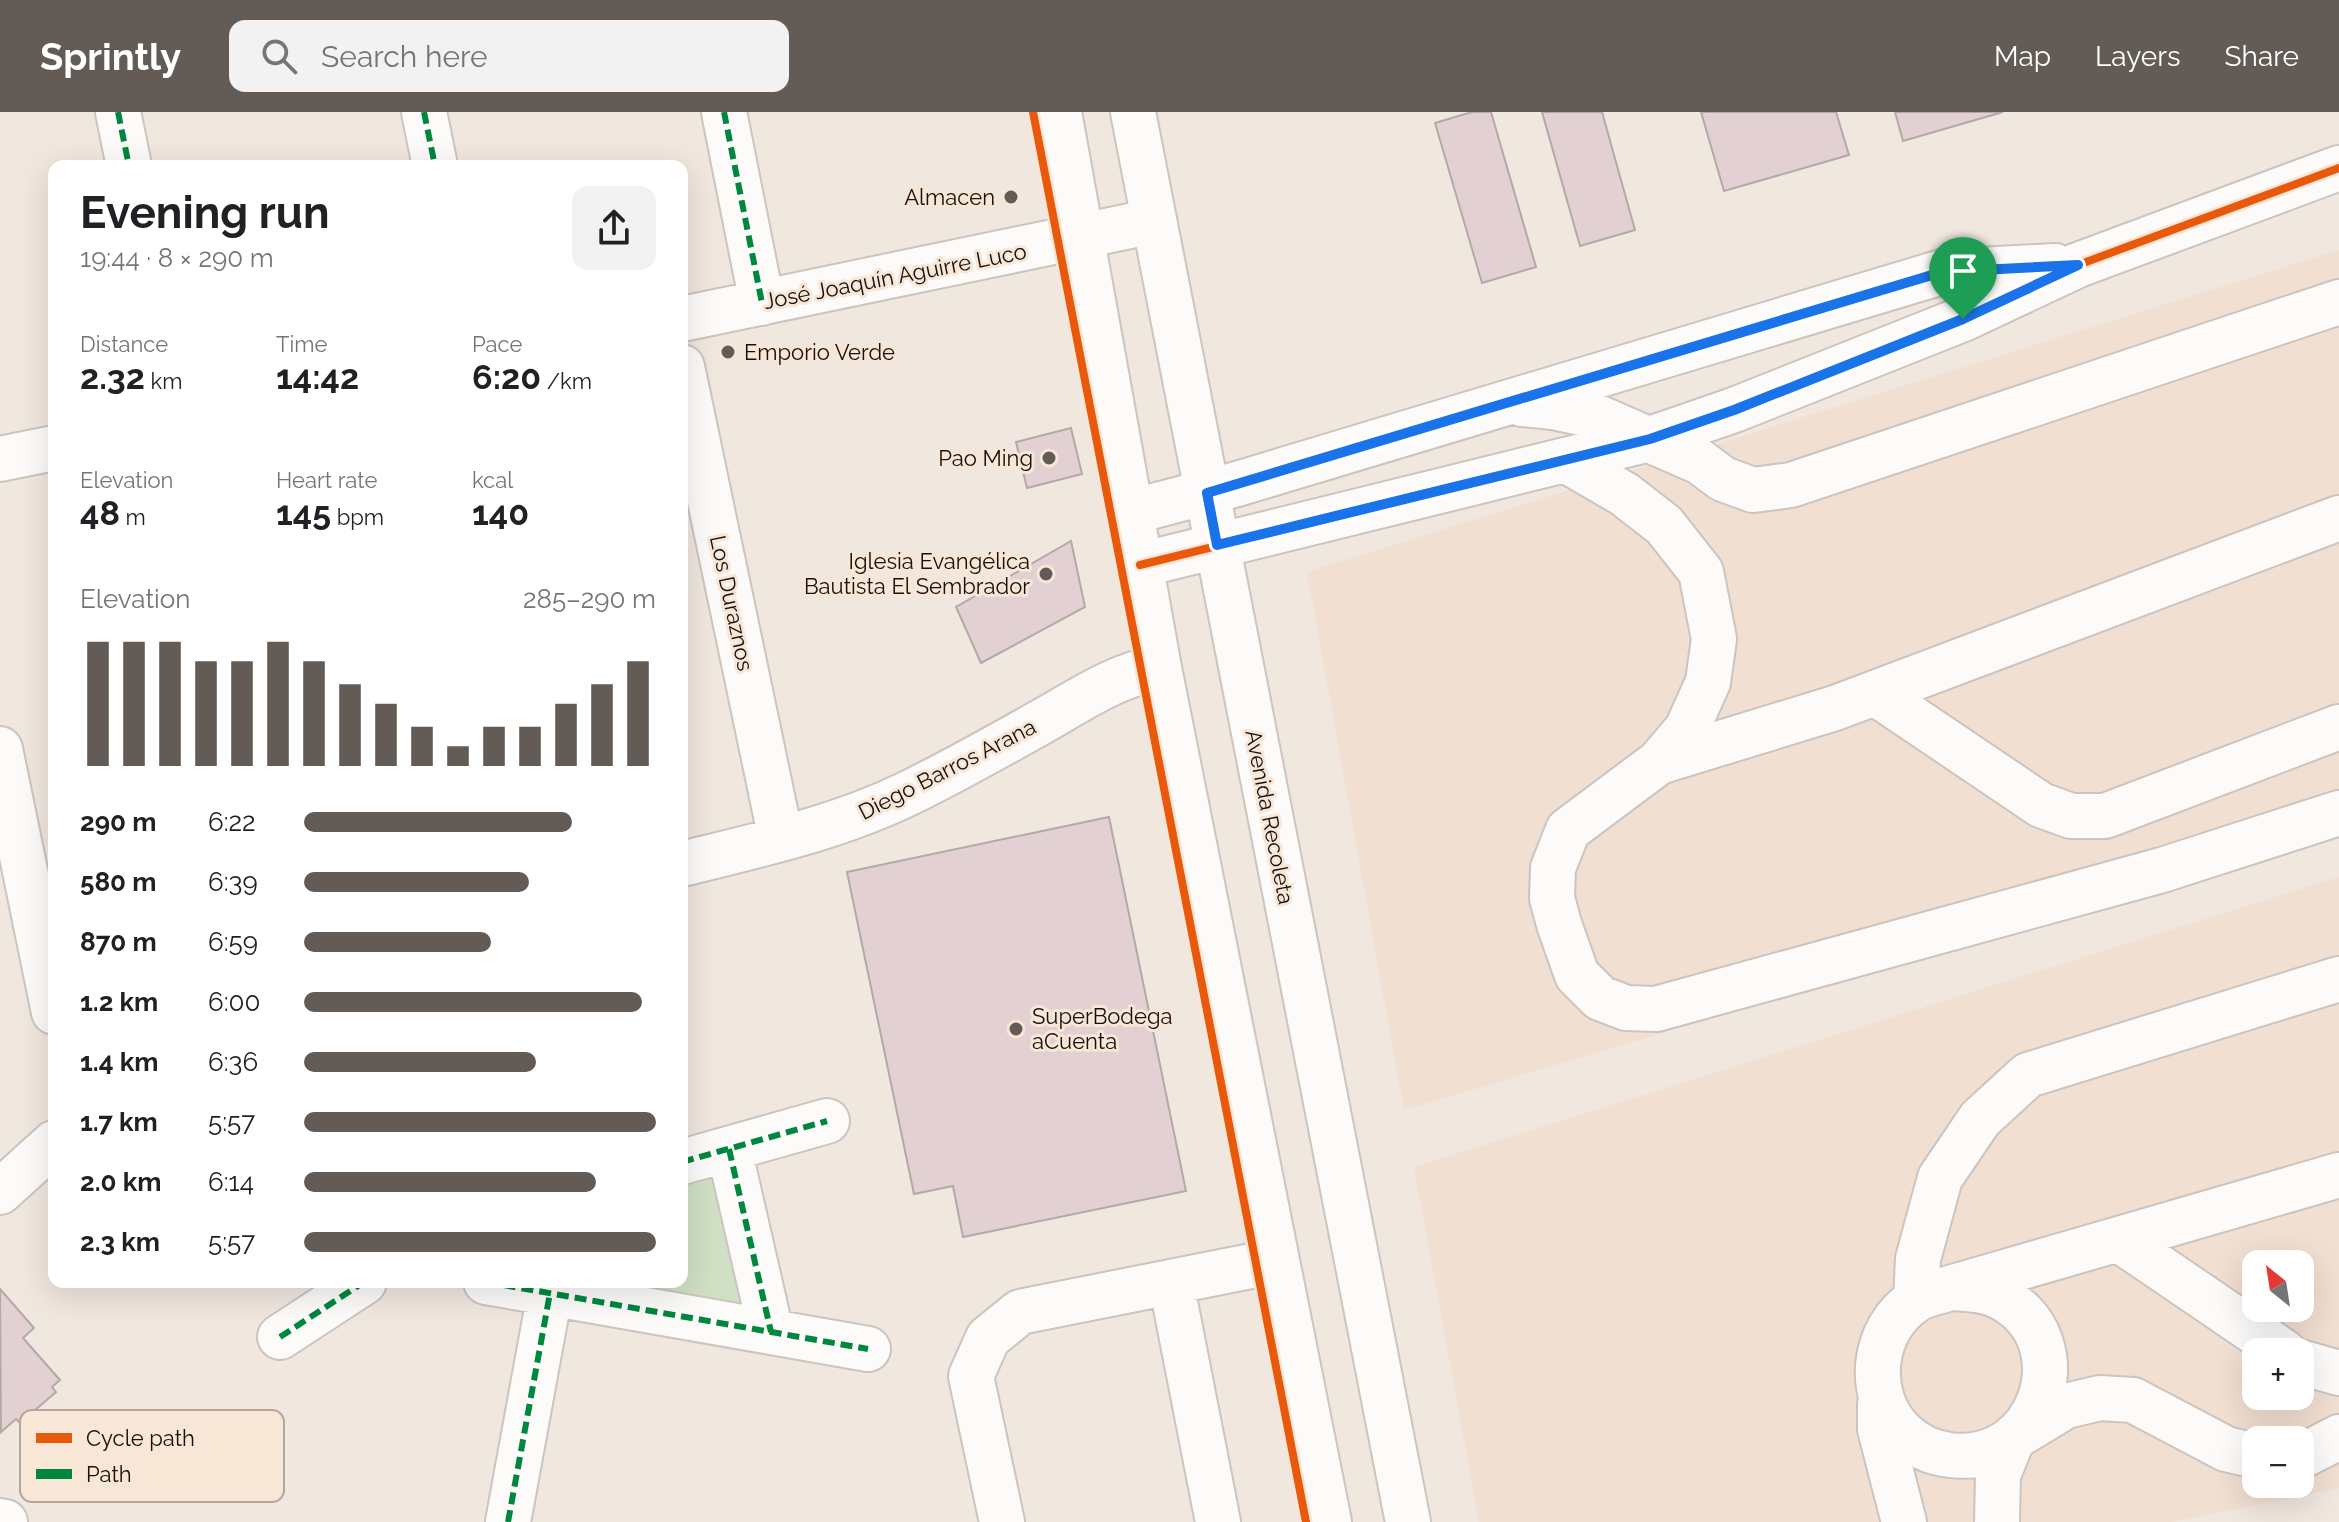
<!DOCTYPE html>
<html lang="en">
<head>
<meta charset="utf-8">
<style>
  :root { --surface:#fff; --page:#f2f2f2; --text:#202124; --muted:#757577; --accent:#635c56 }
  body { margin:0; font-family:Raleway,sans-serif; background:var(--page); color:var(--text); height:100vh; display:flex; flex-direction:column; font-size:30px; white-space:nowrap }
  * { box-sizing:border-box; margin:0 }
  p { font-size:26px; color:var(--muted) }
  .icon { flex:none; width:44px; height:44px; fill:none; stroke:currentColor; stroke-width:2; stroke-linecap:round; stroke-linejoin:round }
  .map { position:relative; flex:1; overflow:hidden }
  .details { position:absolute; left:48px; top:48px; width:640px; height:1128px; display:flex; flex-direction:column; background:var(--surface); border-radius:16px; box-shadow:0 8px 32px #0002 }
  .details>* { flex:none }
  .needle { width:52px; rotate:330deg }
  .controls { position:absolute; left:2242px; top:1138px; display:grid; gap:16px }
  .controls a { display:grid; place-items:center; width:72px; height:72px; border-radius:16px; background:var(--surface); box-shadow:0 8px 32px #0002; font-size:40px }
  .pin { position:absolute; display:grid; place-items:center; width:68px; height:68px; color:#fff; margin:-82px -34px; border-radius:50% 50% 50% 0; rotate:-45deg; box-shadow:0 0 8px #0007 }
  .pin .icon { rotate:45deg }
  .round { display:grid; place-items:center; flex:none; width:84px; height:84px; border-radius:16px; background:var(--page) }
  .overview { display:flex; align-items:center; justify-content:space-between; height:136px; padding:0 32px }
  h1 { font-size:44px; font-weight:700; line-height:60px }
  .stats { display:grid; grid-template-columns:repeat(3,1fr); gap:12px; height:136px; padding:8px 32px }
  .stats div { display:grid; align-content:center }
  .stats b { font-size:34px; font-weight:700 }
  .stats small { font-size:22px; font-weight:400 }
  .stats p { font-size:22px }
  .chart { height:224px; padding:16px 32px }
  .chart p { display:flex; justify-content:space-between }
  .chart svg { width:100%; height:144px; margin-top:8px; stroke:var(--accent); stroke-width:6 }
  ul { padding:0 32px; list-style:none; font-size:26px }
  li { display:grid; grid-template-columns:128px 96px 1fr; align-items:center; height:60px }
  li i { height:20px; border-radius:10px; background:var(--accent) }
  header { display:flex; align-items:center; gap:48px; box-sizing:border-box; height:112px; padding:0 40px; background:var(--accent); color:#fff }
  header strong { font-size:38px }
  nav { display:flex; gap:44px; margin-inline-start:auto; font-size:28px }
  .search { width:560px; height:72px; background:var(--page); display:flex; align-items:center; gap:20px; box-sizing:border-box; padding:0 28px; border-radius:16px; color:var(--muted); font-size:30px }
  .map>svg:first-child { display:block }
  .built { fill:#f1dfd1; fill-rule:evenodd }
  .green { fill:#d0e0c4 }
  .building { fill:#e2d0d2; stroke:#b2aaa9; stroke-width:2 }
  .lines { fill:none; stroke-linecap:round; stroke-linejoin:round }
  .minor-casing { stroke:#ccc4be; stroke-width:48 }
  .major-casing { stroke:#ccc4be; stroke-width:48 }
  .minor { stroke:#fdfbfa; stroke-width:44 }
  .major { stroke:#fdfbfa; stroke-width:44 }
  .quiet { stroke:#00873e; stroke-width:6; stroke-dasharray:12 6; stroke-linecap:butt }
  .cycleway-casing { stroke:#f8e6d7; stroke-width:13 }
  .cycleway { stroke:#e8590c; stroke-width:8 }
  .route-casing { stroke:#fff; stroke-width:16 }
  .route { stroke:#1a73e8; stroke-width:10 }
  .poi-dot { fill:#635c56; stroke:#f8e6d7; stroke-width:3 }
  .labels { text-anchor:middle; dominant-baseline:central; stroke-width:6; stroke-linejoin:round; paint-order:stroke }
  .poi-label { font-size:22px; fill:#17110c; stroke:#f8e6d7; text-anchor:end }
  .street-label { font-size:22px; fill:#17110c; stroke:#f8e6d7 }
  .key { fill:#f8e6d7; stroke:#b4a69a; stroke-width:2 }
  .key-label { font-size:22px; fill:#17110c }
</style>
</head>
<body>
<header>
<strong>Sprintly</strong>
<div class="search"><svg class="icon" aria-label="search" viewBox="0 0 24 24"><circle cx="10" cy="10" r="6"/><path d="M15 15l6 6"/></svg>Search here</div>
<nav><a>Map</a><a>Layers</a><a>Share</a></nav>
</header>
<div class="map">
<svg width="2339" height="1410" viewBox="0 0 2339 1410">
  <rect width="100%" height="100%" fill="#f0e7df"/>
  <path class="built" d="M2339,138V720L1404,998L1307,460Z
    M2339,765V1376L2173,1410H1479L1414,1055ZM2256,1152H2300V1196H2256ZM2256,1240H2300V1284H2256ZM2256,1328H2300V1372H2256Z"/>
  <path class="green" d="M712,1060L747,1196L607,1170H682V1068Z"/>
  <path class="building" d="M1472,0H1491L1536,155L1482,171L1435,11Z
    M1542,0H1602L1635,118L1580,134Z
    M1701,0H1836L1849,43L1724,79Z
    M1895,0H2003L1903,29Z
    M1071,316L1082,362L1027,376L1016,330Z
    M1071,429L1085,495L981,551L956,495Z
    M1109,705L1186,1079L963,1125L953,1074L914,1082L847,760Z
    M0,1177L34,1216L23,1226L60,1268L52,1275L56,1280L20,1311L16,1307L1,1320Z"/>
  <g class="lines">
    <defs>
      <path id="minor" d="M118,0L129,54
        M424,0L435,54
        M724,0L762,191
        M682,207L1154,109
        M682,255L781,727
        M1522,292L1553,295L1595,304L1700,350L1723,367L1753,378L1791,373L2339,190
        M0,347L54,336
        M1567,349L1624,382L1664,413L1701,460L1714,527L1708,570L1687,617L1659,650L1568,718L1553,756L1552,786L1559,812L1577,863L1600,886L1626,896L1656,897L2162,758L2339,701
        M1131,400L1237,372L1942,160L2055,154
        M1140,453L1650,327L1734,298L1963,207L2078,153L2339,56
        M1875,581L2041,693L2071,704H2105L2339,615
        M0,637L54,900
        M1659,650L1835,596L2339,406
        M682,752C759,733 837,716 909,681C956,658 1002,632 1048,606C1083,586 1119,562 1159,556
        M729,1037L771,1220
        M682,1050L827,1009
        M0,1080L54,1031
        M2118,1127L2284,1240
        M486,1170L868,1237
        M1171,1170L1218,1410
        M1950,1176C1968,1177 1987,1177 2004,1187C2082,1232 2040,1355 1950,1343C1932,1341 1916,1334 1902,1320C1865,1284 1871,1217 1916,1188C1925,1182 1940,1180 1950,1176L2339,1063
        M1916,1188L1918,1147L1940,1066L1980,1007L2028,963L2339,867
        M280,1225L364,1170
        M2300,1250L2339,1261
        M1880,1292V1317L1904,1410
        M2304,1343L2339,1325
        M0,1409L5,1410
        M508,1410L550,1181
        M1002,1410L971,1264L988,1226L1020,1200L1276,1149
        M1997,1410L1998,1363L2013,1326L2066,1294L2100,1286L2133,1288L2226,1337L2256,1344"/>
      <path id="major" d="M1059,0L1159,556L1329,1410
        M1133,0L1408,1410"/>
    </defs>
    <use href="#minor" class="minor-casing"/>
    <use href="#major" class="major-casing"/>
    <use href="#minor" class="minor"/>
    <use href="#major" class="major"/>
    <path class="quiet" d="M118,0L129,54
      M424,0L435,54
      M724,0L762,191
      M729,1037L771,1220
      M682,1050L827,1009
      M486,1170L868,1237
      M280,1225L364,1170
      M508,1410L550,1181"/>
    <defs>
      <path id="cycleway" d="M1033,0L1306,1410
        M1140,453L1650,327L1734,298L1963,207L2078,153L2339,56"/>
    </defs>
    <use href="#cycleway" class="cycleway-casing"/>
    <use href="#cycleway" class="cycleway"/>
  </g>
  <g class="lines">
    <defs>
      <path id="route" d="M2078,153L1963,207L1734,298L1650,327L1217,433L1207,381L1942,160Z"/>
    </defs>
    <use href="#route" class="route-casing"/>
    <use href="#route" class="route"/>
  </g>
  <g class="poi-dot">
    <circle cx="1011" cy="85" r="8"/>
    <circle cx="728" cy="240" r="8"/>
    <circle cx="1049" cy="346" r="8"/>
    <circle cx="1046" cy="462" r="8"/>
    <circle cx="1016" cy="917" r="8"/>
  </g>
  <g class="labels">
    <g class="poi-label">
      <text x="995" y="85">Almacen</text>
      <text x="744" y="240" text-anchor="start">Emporio Verde</text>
      <text x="1033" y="346">Pao Ming</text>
      <text x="1030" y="449">Iglesia Evangélica<tspan x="1030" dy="25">Bautista El Sembrador</tspan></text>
      <text x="1032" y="904" text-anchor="start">SuperBodega<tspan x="1032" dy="25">aCuenta</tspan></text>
    </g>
    <g class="street-label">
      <text transform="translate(895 164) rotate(-11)">José Joaquín Aguirre Luco</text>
      <text transform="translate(732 491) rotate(78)">Los Duraznos</text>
      <text transform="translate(947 657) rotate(-27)">Diego Barros Arana</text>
      <text transform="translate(1270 705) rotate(79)">Avenida Recoleta</text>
    </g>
  </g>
  <rect x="20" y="1298" width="264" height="92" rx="12" class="key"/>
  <rect x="36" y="1321" width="36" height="10" fill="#e8590c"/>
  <rect x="36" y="1357" width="36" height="10" fill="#00873e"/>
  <g class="key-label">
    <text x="86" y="1334">Cycle path</text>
    <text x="86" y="1370">Path</text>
  </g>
</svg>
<div class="controls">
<a><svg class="needle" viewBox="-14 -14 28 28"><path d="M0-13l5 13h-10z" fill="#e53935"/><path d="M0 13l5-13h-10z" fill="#757577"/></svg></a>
<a>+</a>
<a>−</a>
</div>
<div class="pin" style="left:1963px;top:207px;background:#1e9e55"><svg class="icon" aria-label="arrive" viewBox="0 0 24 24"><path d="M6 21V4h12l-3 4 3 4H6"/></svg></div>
<section class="details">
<div class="overview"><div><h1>Evening run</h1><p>19:44 · 8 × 290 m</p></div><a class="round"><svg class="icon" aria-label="share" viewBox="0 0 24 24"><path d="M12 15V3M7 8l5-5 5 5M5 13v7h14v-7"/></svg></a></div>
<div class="stats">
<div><p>Distance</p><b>2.32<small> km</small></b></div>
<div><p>Time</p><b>14:42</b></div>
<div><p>Pace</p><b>6:20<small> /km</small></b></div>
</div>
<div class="stats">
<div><p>Elevation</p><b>48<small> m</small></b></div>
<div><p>Heart rate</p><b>145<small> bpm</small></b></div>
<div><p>kcal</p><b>140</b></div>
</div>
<div class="chart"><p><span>Elevation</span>285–290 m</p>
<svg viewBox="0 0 160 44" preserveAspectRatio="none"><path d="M5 44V6M15 44V6M25 44V6M35 44V12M45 44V12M55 44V6M65 44V12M75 44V19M85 44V25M95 44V32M105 44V38M115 44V32M125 44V32M135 44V25M145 44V19M155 44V12"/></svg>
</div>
<ul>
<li><b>290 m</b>6:22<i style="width:76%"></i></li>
<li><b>580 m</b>6:39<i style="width:64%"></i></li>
<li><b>870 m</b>6:59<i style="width:53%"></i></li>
<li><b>1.2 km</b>6:00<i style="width:96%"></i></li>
<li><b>1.4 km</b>6:36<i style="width:66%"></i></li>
<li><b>1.7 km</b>5:57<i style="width:100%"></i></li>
<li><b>2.0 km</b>6:14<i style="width:83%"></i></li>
<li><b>2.3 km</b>5:57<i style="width:100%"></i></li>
</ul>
</section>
</div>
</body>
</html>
